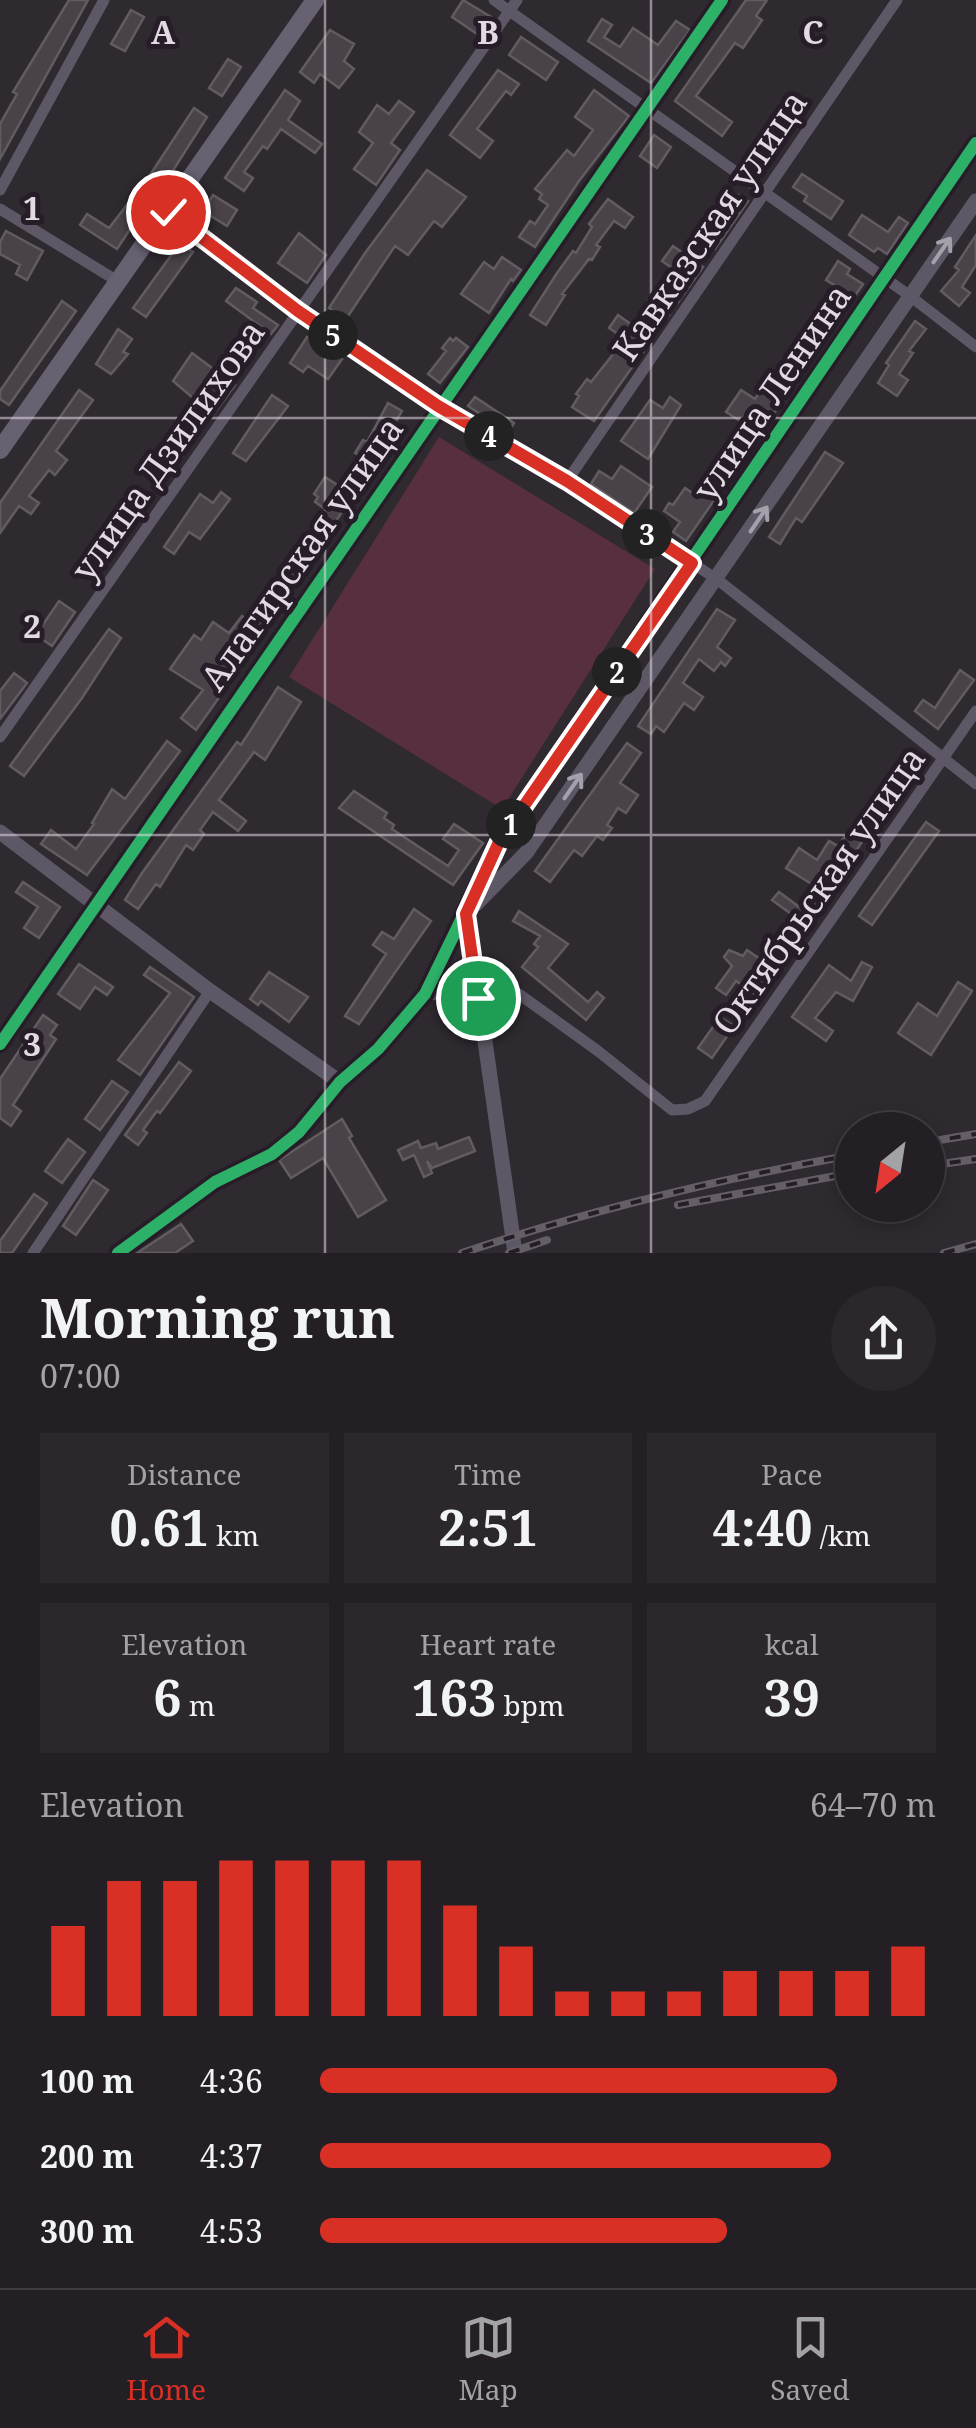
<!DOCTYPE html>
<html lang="en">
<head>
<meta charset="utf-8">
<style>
  :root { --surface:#231f24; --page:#2b272c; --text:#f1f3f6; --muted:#a3a2a6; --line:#403d41; --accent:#d93025 }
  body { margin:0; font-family:"Noto Serif",serif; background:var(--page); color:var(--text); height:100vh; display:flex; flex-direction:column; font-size:38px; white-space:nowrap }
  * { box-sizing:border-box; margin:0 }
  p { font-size:32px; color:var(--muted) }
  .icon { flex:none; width:55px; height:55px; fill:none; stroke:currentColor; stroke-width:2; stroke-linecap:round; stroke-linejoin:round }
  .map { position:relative; height:1253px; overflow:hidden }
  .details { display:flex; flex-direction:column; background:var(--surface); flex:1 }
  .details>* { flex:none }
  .needle { width:65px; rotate:210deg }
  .buttons { position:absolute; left:835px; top:1112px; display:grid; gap:20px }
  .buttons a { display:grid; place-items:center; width:110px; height:110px; border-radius:50%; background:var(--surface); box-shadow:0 5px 15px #0003,0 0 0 2px var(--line); font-size:50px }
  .pin { position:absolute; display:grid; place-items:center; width:85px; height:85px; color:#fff; margin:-42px; border:5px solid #fff; border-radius:50%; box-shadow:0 2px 10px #0007 }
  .km { position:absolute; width:50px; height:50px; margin:-25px; border-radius:50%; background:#222; color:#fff; font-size:28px; line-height:50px; text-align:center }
  .round { display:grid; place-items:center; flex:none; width:105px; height:105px; border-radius:52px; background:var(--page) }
  .headline { display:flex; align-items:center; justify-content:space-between; height:170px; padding:0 40px }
  h1 { font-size:55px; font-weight:700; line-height:75px }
  .metrics { display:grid; grid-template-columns:repeat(3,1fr); gap:15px; height:170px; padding:10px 40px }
  .metrics div { display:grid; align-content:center; border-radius:0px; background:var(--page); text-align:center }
  .metrics b { font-size:50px; font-weight:700 }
  .metrics small { font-size:28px; font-weight:400 }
  .metrics p { font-size:28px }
  .chart { height:280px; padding:20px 40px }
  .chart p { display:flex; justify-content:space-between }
  .chart svg { width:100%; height:180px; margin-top:10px; stroke:var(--accent); stroke-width:6 }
  ul { padding:0 40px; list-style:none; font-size:32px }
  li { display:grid; grid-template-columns:160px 120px 1fr; align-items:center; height:75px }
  li i { height:25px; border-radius:12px; background:var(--accent) }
  .dock { display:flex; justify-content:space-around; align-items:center; height:140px; border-top:2px solid var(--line); background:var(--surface); font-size:28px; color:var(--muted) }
  .dock a { display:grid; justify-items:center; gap:5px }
  .dock .active { color:var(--accent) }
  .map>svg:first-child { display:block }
  .green { fill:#582f3f }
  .building { fill:#494349; stroke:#615c60; stroke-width:2.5 }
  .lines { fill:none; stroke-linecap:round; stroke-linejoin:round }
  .minor { stroke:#5e5866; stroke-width:11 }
  .tertiary { stroke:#5e5866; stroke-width:15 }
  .secondary { stroke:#686172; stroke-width:18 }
  .rail-casing { stroke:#645f67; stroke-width:8 }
  .rail { stroke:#271d29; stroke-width:4; stroke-dasharray:11; stroke-linecap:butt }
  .cycleway-casing { stroke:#271d29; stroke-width:19 }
  .cycleway { stroke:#2db169; stroke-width:12 }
  .oneway { stroke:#a6a0ab }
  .route-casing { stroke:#fff; stroke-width:20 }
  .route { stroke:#d93025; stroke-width:12 }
  .grid { fill:none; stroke:#e1dae3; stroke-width:2.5; stroke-opacity:0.55 }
  .labels { text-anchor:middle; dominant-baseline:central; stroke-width:10; stroke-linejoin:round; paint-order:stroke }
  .street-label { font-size:35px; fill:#e1dae3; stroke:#271d29 }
  .grid-label { font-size:32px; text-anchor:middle; font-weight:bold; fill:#e1dae3; stroke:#271d29; stroke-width:10; stroke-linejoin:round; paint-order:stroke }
</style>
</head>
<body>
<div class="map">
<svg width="976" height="1253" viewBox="0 0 976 1253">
  <rect width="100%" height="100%" fill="#2f2930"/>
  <path class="green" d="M439,437L655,569L502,809L289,677Z"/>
  <path class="building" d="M69,0H88L0,159V124L17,94L13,92Z
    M463,0L493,18L480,36L452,17Z
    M746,0H767L756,16L762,20L743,48L735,43L696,96L732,122L722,136L675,101Z
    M131,10L144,17L125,51L111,44Z
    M602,19L612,25L604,37L620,47L633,28L658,45L676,21L690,30L651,83L588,41Z
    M330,30L354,44L344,61L354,69L339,88L320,74L314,83L300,72Z
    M521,37L558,62L546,80L509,55Z
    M228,59L241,67L222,96L209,88Z
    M498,70L519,84L511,95L506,91L477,129L493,141L480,158L450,135Z
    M285,90L300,101L288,120L322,144L315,153L281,129L267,149L263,146L244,172L253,178L244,191L225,178Z
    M594,90L629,116L579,181L535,247L519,237L530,221L535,224L548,205L539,199L542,194L535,189L567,150L574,156L593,130L575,117Z
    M399,101L414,112L391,143L400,150L376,185L354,169L373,143L359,132L377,105L389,114Z
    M194,108L207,117L165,183L162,181L117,249L80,225L87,214L109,228L150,175Z
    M654,135L671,147L657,168L640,156Z
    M427,170L466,197L442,227L434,221L408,255L395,246L346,319L329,308L365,253Z
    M802,174L843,201L831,219L804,201L807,196L793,187Z
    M213,195L237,210L227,226L203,211Z
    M739,195L748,201L715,249L708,244Z
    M608,199L633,217L625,228L614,221L596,245L600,247L592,260L589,259L562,294L565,295L546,325L530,315L557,273L573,251L576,253L592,227L589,224Z
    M862,215L888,232L899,217L908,223L887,254L878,248L874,252L849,235Z
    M6,231L43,251L27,280L16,274L20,265L0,254V242Z
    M299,233L326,255L307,283L278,263Z
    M976,235V265L962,287L970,293L959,306L941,291L959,270L955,267Z
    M180,243L193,252L146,317L133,308Z
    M673,246L703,267L594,421L572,407L579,396L576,394L587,379L591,382L625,339L609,328L618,315L639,330L654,309L646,304L672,268L662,261Z
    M502,257L521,270L513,281L511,279L489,313L461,294L484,262L494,269Z
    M838,261L850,269L847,274L863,284L686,541L673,532L680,522L664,511L669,503L673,505L685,488L694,494L745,424L726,412L741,390L755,399L773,372L780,376L806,342L830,307L825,304L836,286L826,280Z
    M236,288L257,302L253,308L278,325L271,334L226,301Z
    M62,301L76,311L9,405L0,399V391Z
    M915,321L926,329L909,351L913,353L899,374L908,380L897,396L878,383L889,365L886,363Z
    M118,329L132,339L123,352L128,354L111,374L96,364Z
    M307,337L342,359L328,379L308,366L303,372L290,363Z
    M450,338L453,341L456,338L468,347L440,383L428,374L446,351L442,348Z
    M192,353L235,385L213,415L173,381Z
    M79,390L93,400L56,451L67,460L55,475L49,470L29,496L39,503L31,514L19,506L0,533V503Z
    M272,395L288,406L246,461L233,453Z
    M475,397L514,423L508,432L468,406Z
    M670,397L681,405L648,459L621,441L650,400L663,408Z
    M388,403L402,411L363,479L295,585L280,576L325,509L315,502L318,497L314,494L325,477L339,486L359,455L355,453L363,440L367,442Z
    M175,439L188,448L166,481L153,472Z
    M825,452L843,463L802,522L796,518L780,544L769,537Z
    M621,466L652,487L634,513L591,484L599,471L612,479Z
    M221,492L230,499L200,539L189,532L174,554L164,547L200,494L213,503Z
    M268,595L284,606L196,730L181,718L203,690L170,669L194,635L201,640L213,622L229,633L242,616L250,622Z
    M59,601L75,612L52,646L36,635Z
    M717,609L735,620L717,647L731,658L725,666L721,662L714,671L699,659L683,683L703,697L694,710L684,703L664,732L656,726L651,734L638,726Z
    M109,629L121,638L82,698L24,776L10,766Z
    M960,670L974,680L938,729L915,711L923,700L935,708Z
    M14,673L27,683L0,719V691Z
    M278,687L301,702L265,760L254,752L219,800L246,821L238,831L213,812L200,830L204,834L193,850L186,845L160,887L156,884L138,909L125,900L142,873L237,742L241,745Z
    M167,741L180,751L87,875L41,844L51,830L76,849L94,824L92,823L112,789L125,799Z
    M627,743L641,753L620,783L638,795L626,813L618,808L607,825L612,828L603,840L597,836L582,856L574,850L550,882L535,871Z
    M354,791L387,813L384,818L394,825L392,829L448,866L459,850L443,839L454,824L483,843L453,885L339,808Z
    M926,822L939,831L872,925L859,916Z
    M853,825L867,834L825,898L829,900L809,927L772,900L779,892L802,909L818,888L786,868L799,848L817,860L829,841L838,846Z
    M23,882L60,907L39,938L24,928L38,907L16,892Z
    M414,909L431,921L359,1024L345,1016L386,954L373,945L382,932L394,939Z
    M519,911L568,944L548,968L588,1002L597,992L604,998L586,1020L522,967L538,947L534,944L540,936L513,921Z
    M729,950L743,956L747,950L763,961L768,953L782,963L759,997L736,981L726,995L716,988L732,966L724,957Z
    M862,962L872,967L853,1001L836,992L815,1018L833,1031L826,1041L792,1017L829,965L851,981Z
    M79,964L113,987L107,995L95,987L80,1009L58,994Z
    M150,967L194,997L140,1075L118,1060L170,993L144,975Z
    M269,972L308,997L289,1022L261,1001L258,1005L250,999Z
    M958,982L972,991L931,1055L898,1033L918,1003L937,1016Z
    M43,1015L57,1025L50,1035L56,1039L13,1105L21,1111L11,1126L0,1118V1079Z
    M720,1017L734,1026L712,1058L698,1048Z
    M179,1062L191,1071L160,1113L157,1111L143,1130L147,1133L138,1145L125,1135Z
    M112,1081L128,1092L100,1130L85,1119Z
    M342,1119L352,1136L349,1138L386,1200L358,1217L323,1158L291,1178L279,1160Z
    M469,1137L475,1151L432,1168L427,1161L432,1173L424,1177L414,1155L403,1160L398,1150L418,1141L421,1148L436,1143L438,1149Z
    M68,1139L85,1152L62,1183L45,1171Z
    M93,1180L108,1190L76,1235L63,1226Z
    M34,1194L47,1203L12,1253H0V1241Z
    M181,1224L193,1241L175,1253H137Z"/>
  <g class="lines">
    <path class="minor" d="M494,0L910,296L976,347
      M0,190L104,0
      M0,209L119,282
      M168,212L298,311L438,406L567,481L718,580L976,784
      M567,481L897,0
      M0,737L517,0
      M425,994L478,998L519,994L598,1051L672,1110L688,1109L705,1101L976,711
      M0,1044L722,0
      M33,1253L210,991
      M118,1253L215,1182L272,1154L299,1132L340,1082"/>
    <path class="tertiary" d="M0,832L210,991L340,1082L378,1049L425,994L499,842L976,143
      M476,904L526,853L976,201
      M467,914L515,1253"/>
    <path class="secondary" d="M0,450L315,0"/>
    <defs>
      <path id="rail" d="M928,1142L976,1134
        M928,1166L976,1159
        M678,1205L852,1173
        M462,1253C590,1210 720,1179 852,1155
        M509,1253L547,1240
        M944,1253L976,1244"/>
    </defs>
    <use href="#rail" class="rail-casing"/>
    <use href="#rail" class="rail"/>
    <defs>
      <path id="cycleway" d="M0,1044L722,0
        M118,1253L215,1182L272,1154L299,1132L340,1082L378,1049L425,994L499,842L976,143"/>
    </defs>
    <use href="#cycleway" class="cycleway-casing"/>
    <use href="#cycleway" class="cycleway"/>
  </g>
  <defs><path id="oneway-shaft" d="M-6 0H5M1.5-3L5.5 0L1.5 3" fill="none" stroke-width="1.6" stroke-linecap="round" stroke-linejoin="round" transform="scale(2.5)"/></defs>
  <g class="oneway">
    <use href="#oneway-shaft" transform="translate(942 250) rotate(-55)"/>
    <use href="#oneway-shaft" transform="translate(759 519) rotate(-56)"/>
    <use href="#oneway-shaft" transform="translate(573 786) rotate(-55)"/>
  </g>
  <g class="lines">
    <defs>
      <path id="route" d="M168,212L298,311L438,406L567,481L692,563L499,842L466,914L478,998"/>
    </defs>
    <use href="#route" class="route-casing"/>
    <use href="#route" class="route"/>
  </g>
  <path class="grid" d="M325,0V1253M651,0V1253M0,418H976M0,835H976"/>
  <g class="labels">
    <g class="street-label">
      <text transform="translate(709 225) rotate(-56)">Кавказская улица</text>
      <text transform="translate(771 392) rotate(-56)">улица Ленина</text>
      <text transform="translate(167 450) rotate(-55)">улица Дзилихова</text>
      <text transform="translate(301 553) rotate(-55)">Алагирская улица</text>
      <text transform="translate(818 890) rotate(-55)">Октябрьская улица</text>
    </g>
  </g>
  <g class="grid-label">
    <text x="163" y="44">A</text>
    <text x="488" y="44">B</text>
    <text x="813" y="44">C</text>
    <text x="32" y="220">1</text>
    <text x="32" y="638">2</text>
    <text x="32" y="1056">3</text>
  </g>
</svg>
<div class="buttons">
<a><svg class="needle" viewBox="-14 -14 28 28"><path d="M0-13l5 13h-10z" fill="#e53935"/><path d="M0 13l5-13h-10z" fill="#a3a2a6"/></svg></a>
</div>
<div class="pin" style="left:478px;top:998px;background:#1e9e55"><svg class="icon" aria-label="arrive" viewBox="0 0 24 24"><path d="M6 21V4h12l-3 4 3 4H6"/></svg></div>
<div class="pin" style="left:168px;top:212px;background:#d93025"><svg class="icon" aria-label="check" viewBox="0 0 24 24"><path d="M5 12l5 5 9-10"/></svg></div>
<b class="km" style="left:511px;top:824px">1</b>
<b class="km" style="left:617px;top:672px">2</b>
<b class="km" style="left:647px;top:534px">3</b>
<b class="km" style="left:489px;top:436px">4</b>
<b class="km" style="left:333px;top:335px">5</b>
</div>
<section class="details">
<div class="headline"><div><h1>Morning run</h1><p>07:00</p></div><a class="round"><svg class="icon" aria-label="share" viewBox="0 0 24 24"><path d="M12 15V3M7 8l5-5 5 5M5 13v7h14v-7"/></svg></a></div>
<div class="metrics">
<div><p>Distance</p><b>0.61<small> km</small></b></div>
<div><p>Time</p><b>2:51</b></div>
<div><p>Pace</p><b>4:40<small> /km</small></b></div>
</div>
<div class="metrics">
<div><p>Elevation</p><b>6<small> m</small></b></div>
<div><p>Heart rate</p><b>163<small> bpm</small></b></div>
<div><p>kcal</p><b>39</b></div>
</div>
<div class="chart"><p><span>Elevation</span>64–70 m</p>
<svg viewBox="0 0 160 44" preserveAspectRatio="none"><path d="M5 44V22M15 44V11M25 44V11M35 44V6M45 44V6M55 44V6M65 44V6M75 44V17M85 44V27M95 44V38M105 44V38M115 44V38M125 44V33M135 44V33M145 44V33M155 44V27"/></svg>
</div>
<ul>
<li><b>100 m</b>4:36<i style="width:84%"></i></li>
<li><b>200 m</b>4:37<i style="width:83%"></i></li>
<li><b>300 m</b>4:53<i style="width:66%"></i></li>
</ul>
</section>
<nav class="dock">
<a class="active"><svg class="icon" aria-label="home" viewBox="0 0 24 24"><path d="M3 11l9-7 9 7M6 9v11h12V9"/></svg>Home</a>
<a><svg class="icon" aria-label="map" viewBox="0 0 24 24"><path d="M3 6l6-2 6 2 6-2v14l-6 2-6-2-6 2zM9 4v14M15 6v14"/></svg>Map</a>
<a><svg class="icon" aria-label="saved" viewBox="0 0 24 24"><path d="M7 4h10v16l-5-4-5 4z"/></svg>Saved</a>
</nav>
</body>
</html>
